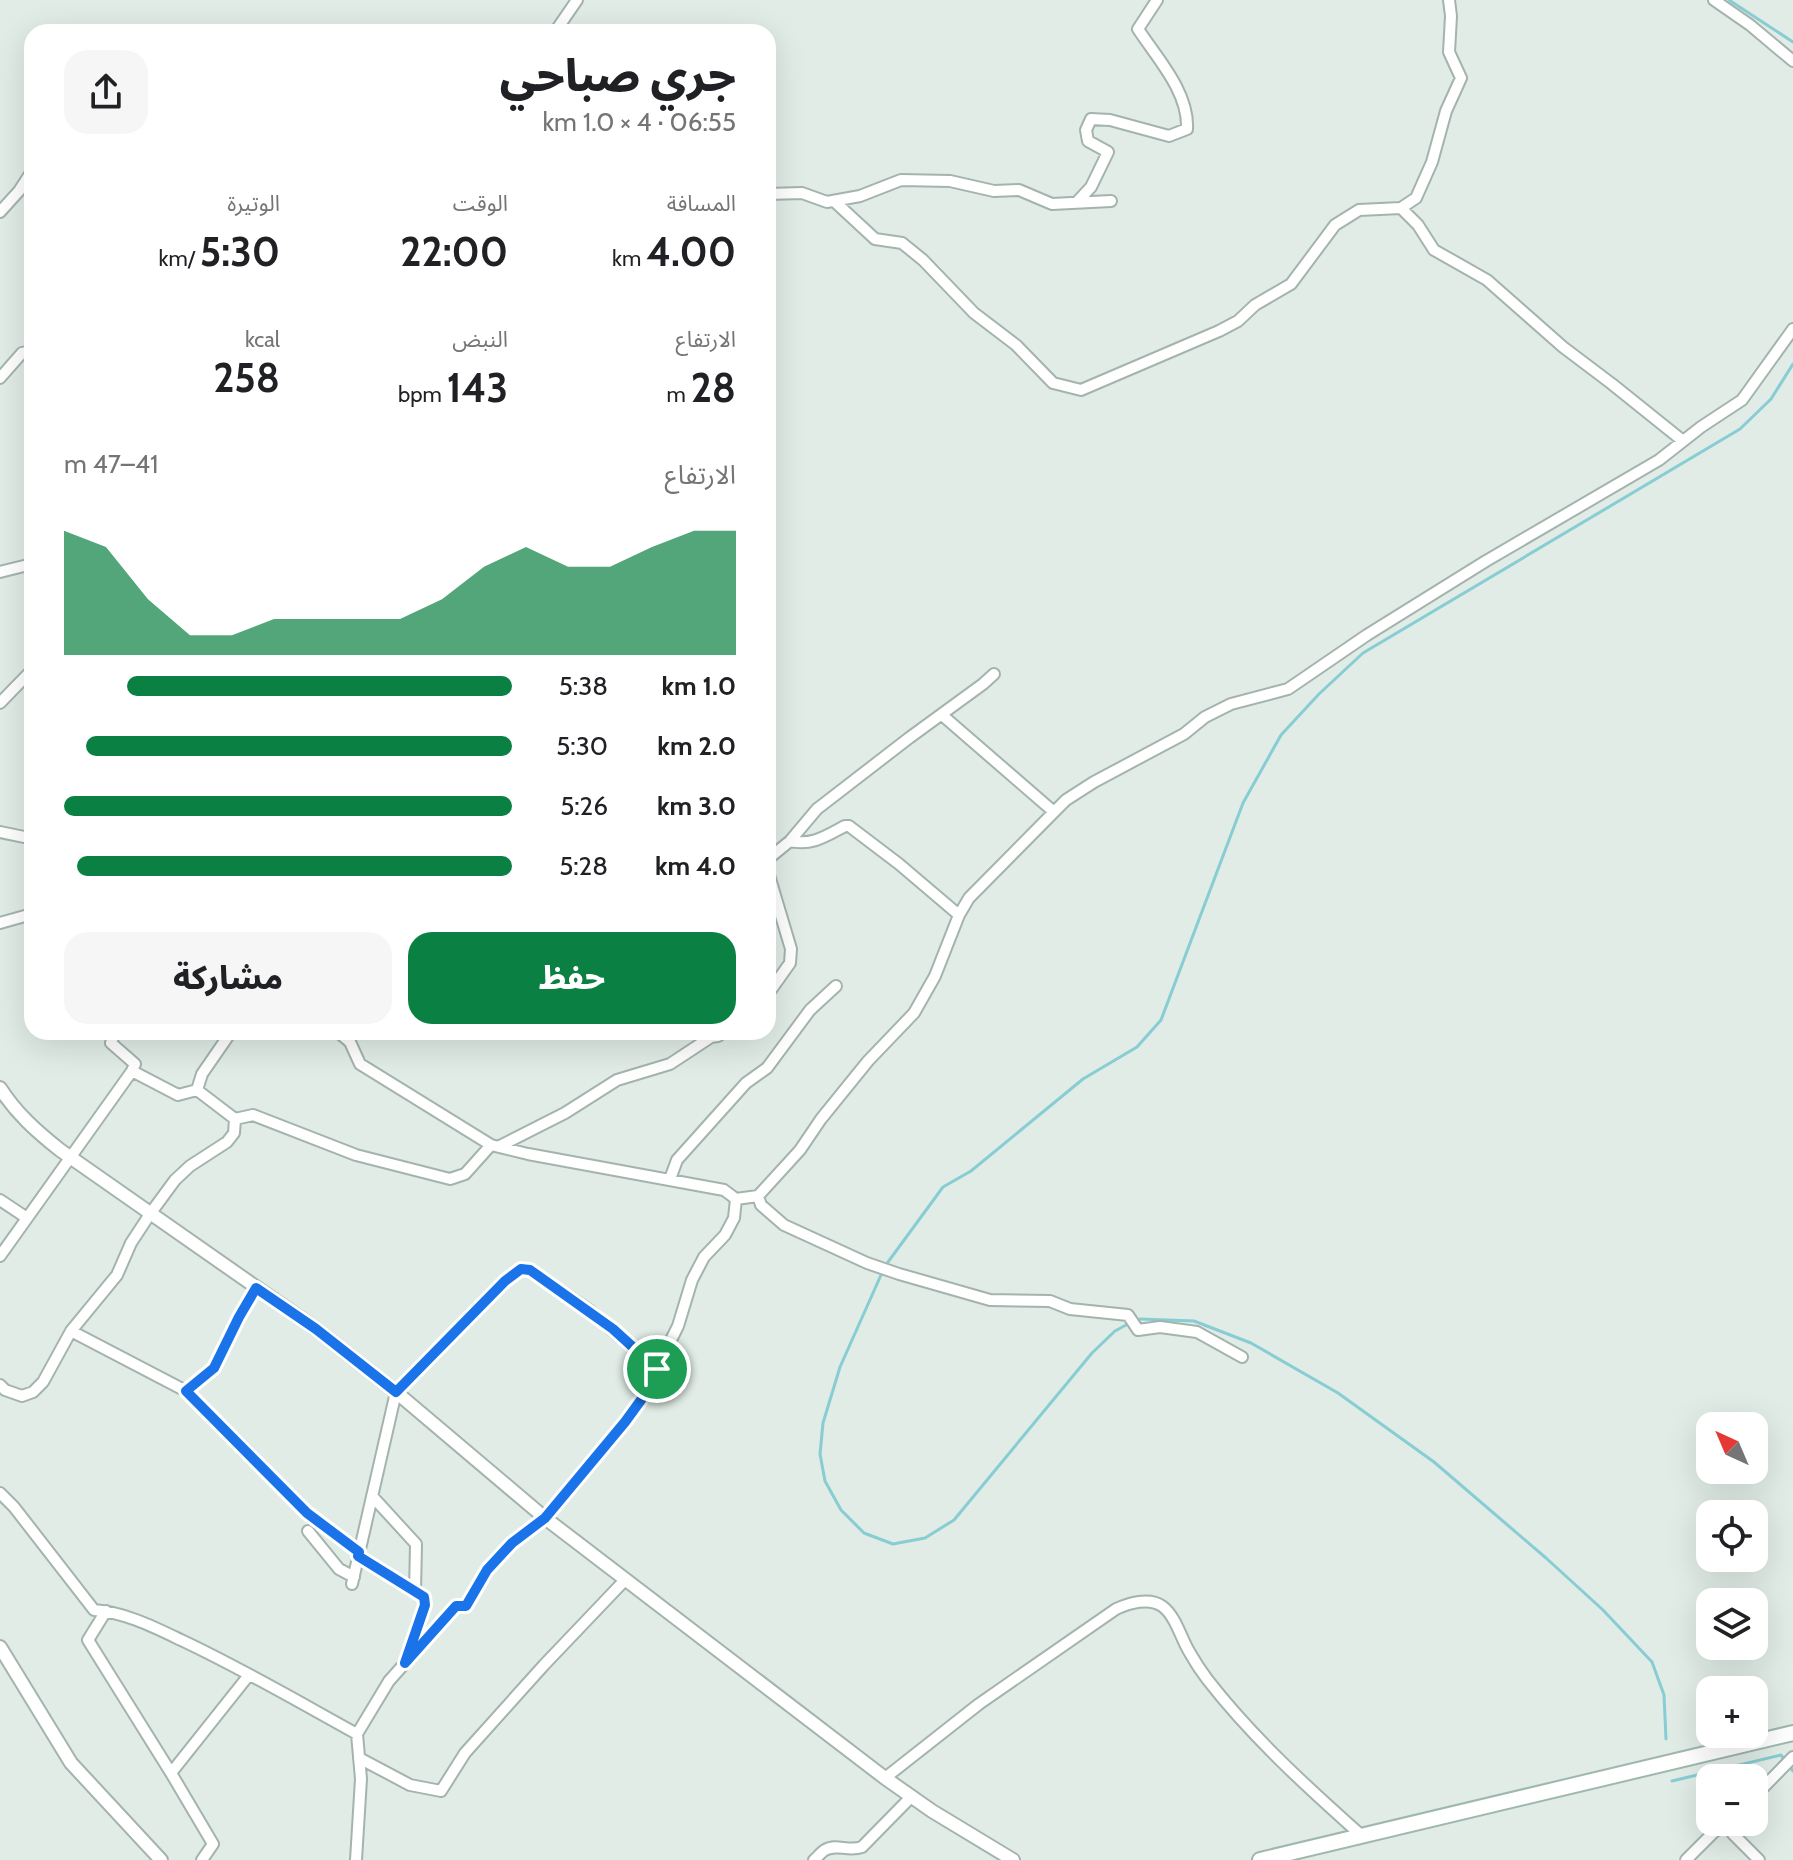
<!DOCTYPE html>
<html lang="ar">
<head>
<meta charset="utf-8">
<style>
  :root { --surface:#fff; --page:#f6f6f6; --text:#202124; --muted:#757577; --accent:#0b8043 }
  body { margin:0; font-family:Cabin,"Noto Sans Arabic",sans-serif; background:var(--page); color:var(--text); direction:rtl; height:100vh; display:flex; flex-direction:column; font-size:30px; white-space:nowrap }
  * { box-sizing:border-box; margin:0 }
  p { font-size:26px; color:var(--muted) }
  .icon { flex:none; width:44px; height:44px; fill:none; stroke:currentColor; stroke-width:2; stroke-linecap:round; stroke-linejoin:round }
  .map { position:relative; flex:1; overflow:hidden; direction:ltr }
  .panel { position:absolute; left:24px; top:24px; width:752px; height:1016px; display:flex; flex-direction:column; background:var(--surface); border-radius:24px; box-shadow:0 8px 32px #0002; direction:rtl }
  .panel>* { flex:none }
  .needle { width:52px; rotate:316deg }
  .controls { position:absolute; left:1696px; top:1412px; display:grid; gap:16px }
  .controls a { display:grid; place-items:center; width:72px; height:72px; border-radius:16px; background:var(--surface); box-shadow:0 8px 32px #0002; font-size:40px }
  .pin { position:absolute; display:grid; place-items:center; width:68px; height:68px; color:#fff; margin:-34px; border:4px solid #fff; border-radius:50%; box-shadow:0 2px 8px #0007 }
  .round { display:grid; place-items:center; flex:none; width:84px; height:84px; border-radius:24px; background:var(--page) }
  .head { display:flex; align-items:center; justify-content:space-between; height:136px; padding:0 40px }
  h1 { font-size:44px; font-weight:800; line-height:60px }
  .stats { display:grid; grid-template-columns:repeat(3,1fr); gap:12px; height:136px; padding:8px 40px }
  .stats div { display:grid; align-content:center }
  .stats b { font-size:40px; font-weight:800 }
  .stats small { font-size:22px; font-weight:400 }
  .stats p { font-size:22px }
  .chart { height:224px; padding:16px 40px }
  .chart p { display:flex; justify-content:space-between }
  .chart svg { width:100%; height:144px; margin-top:8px; fill:var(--accent); opacity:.7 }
  .action { display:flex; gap:16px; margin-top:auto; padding:16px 40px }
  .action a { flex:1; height:92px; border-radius:24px; background:var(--accent); color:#fff; font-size:32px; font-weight:800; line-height:92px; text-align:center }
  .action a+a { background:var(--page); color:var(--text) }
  ul { padding:0 40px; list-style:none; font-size:26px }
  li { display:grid; grid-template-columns:128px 96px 1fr; align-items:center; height:60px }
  li i { height:20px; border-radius:10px; background:var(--accent) }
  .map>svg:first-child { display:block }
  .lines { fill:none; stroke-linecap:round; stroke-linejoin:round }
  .stream { stroke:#87cdd3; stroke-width:3 }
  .minor-casing { stroke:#a4b4ad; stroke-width:14 }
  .tertiary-casing { stroke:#a4b4ad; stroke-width:16 }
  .secondary-casing { stroke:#9fb8ad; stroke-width:18 }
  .minor { stroke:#fff; stroke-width:10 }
  .tertiary { stroke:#fff; stroke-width:12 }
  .secondary { stroke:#fff; stroke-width:14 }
  .route-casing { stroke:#fff; stroke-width:16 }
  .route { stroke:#1a73e8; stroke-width:10 }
</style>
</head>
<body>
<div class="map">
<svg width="1793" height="1860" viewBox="0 0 1793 1860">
  <rect width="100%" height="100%" fill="#e1ece6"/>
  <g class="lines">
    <path class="stream" d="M1729,0L1793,42
      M888,1262L943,1187L971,1171L1083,1079L1137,1047L1161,1020L1243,803L1281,735L1319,694L1363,653L1740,429L1771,399L1793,364
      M881,1275L840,1367L823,1423L820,1454L825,1481L841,1510L864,1533L893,1544L925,1538L954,1520L1092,1353L1115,1331L1126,1325
      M1140,1319L1194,1321L1251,1343L1338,1393L1434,1462L1546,1558L1603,1610L1652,1662L1664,1695L1666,1739
      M1672,1781L1781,1755L1793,1771"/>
    <defs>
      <path id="minor" d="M1714,0L1750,25L1793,61
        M555,32L577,0
        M768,194L802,193L827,202L860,196L901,180L950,181L994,191L1019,190L1052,204L1111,201
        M834,201L875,239L902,243L923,260L974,313L1016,345L1053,383L1081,390L1219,331L1238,321L1255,305L1291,284L1335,225L1359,210L1401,208L1416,198L1432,162L1446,111L1461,78L1449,52L1451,16L1449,0
        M1078,201L1091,187L1108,152L1088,141L1086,130L1091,119L1110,120L1169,136L1187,129C1189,92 1157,58 1138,29L1157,0
        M1401,208L1418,225L1434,250L1487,280L1563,347L1612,384L1683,441
        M0,212L19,191L32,171
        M0,378L22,353L32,351
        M0,572L32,564
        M0,703L32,670
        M1054,812L1066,800L1094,782L1184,734L1205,717L1231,704L1288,689L1367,635L1486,561L1659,460L1701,427L1742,400L1793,329
        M0,832L29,838L32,841
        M790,841C812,846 826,836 845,826H849L899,864L959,915
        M768,859L790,841L817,809L909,738L983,684L994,674
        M768,872L791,949L790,963L768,994
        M0,923L32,914
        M115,1032L111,1043L135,1064L132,1071
        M338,1032L350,1042L360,1064L491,1145L528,1154L724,1190L736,1199L758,1196L800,1150L821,1119L868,1061L914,1013L935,976L959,915L969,898L1054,812L942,715
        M235,1119L253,1115L356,1155L450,1179L465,1174L491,1145
        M500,1146L565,1113L617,1080L670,1064L711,1037L718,1036L724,1032
        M670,1179L677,1160L746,1083L767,1068L810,1010L836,986
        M758,1196L761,1205L784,1225L867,1263L899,1274L990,1300L1050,1301L1070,1309L1128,1315L1138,1330L1160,1327L1197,1332L1242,1357
        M0,1200L27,1218
        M0,1256L132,1071L178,1095L197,1090
        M71,1331L186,1391L214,1368L239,1317L256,1288
        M0,1385L5,1390L22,1396L33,1392L43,1382L71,1331L117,1275L131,1243L150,1214L175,1180L190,1166L227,1142L234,1133L235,1119L197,1090L202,1074L231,1032
        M186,1391L248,1452L307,1513L359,1552
        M0,1493L14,1507L94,1610C124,1612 154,1627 181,1640C241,1668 299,1702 357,1734L389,1681L456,1606H466L487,1570L512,1543L545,1518L625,1422L641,1400L678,1326L692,1280L704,1257L725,1235L734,1218L736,1199
        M372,1496L416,1544L415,1592
        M308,1531L339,1569L354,1577
        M358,1556L424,1597L425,1605L406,1659
        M352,1584L396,1392L505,1281L521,1269L530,1270L589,1310L657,1369
        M106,1611L88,1640L171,1773L213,1844L202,1860
        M359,1758L410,1785L441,1791L465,1753L544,1665L625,1580
        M171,1773L249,1675
        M885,1778L979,1704L1116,1609C1129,1603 1149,1597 1162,1606C1176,1616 1181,1639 1190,1653C1195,1662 1201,1671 1207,1679C1252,1737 1307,1787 1362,1836
        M1754,1797L1793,1757
        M1728,1823L1733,1834L1759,1860
        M356,1860L361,1779L357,1734
        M814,1860C818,1857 821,1852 825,1850C836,1843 848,1852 862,1847L912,1796
        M1686,1860L1714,1832L1729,1822"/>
      <path id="tertiary" d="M0,1088C16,1113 36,1131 60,1150L316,1329L396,1392L545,1518L885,1778L932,1811L1013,1860
        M0,1647L71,1763L161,1860"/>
      <path id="secondary" d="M1260,1860L1793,1733"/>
    </defs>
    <use href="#minor" class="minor-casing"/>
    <use href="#tertiary" class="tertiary-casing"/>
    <use href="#secondary" class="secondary-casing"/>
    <use href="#minor" class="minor"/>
    <use href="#tertiary" class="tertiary"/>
    <use href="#secondary" class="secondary"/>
  </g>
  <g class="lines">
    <defs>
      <path id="route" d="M521,1269L530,1270L613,1329L657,1369L641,1400L625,1422L545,1518L512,1543L487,1570L466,1606H456L405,1663L425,1605L424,1597L358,1556L359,1552L307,1513L186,1391L214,1368L239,1317L256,1288L316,1329L396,1392L505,1281Z"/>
    </defs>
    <use href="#route" class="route-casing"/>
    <use href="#route" class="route"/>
  </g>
</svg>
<div class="controls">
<a><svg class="needle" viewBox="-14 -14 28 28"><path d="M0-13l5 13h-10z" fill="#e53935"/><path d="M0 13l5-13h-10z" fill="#757577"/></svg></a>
<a><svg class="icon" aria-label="locate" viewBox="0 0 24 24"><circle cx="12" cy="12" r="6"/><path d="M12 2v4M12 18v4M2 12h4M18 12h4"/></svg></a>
<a><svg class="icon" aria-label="layers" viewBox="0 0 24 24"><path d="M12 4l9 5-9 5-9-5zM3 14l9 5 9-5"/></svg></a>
<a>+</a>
<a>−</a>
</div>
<div class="pin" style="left:657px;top:1369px;background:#1e9e55"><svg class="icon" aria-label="arrive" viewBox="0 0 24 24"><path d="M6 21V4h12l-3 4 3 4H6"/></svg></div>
<section class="panel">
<div class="head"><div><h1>جري صباحي</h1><p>06:55 · 4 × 1.0 km</p></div><a class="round"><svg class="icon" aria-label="share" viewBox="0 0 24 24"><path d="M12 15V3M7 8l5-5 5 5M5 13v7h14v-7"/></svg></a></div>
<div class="stats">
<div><p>المسافة</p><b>4.00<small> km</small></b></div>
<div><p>الوقت</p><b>22:00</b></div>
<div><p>الوتيرة</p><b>5:30<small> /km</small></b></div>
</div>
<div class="stats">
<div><p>الارتفاع</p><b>28<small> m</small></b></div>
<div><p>النبض</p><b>143<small> bpm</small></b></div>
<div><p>kcal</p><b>258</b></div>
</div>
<div class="chart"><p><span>الارتفاع</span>41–47 m</p>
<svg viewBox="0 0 160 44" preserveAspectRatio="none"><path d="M0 44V6L10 11L20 27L30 38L40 38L50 33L60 33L70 33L80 33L90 27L100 17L110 11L120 17L130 17L140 11L150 6L160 6V44z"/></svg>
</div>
<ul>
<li><b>1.0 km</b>5:38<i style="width:86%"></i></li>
<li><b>2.0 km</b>5:30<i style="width:95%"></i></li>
<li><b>3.0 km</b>5:26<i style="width:100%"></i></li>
<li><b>4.0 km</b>5:28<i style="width:97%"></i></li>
</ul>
<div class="action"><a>حفظ</a><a>مشاركة</a></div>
</section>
</div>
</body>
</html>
